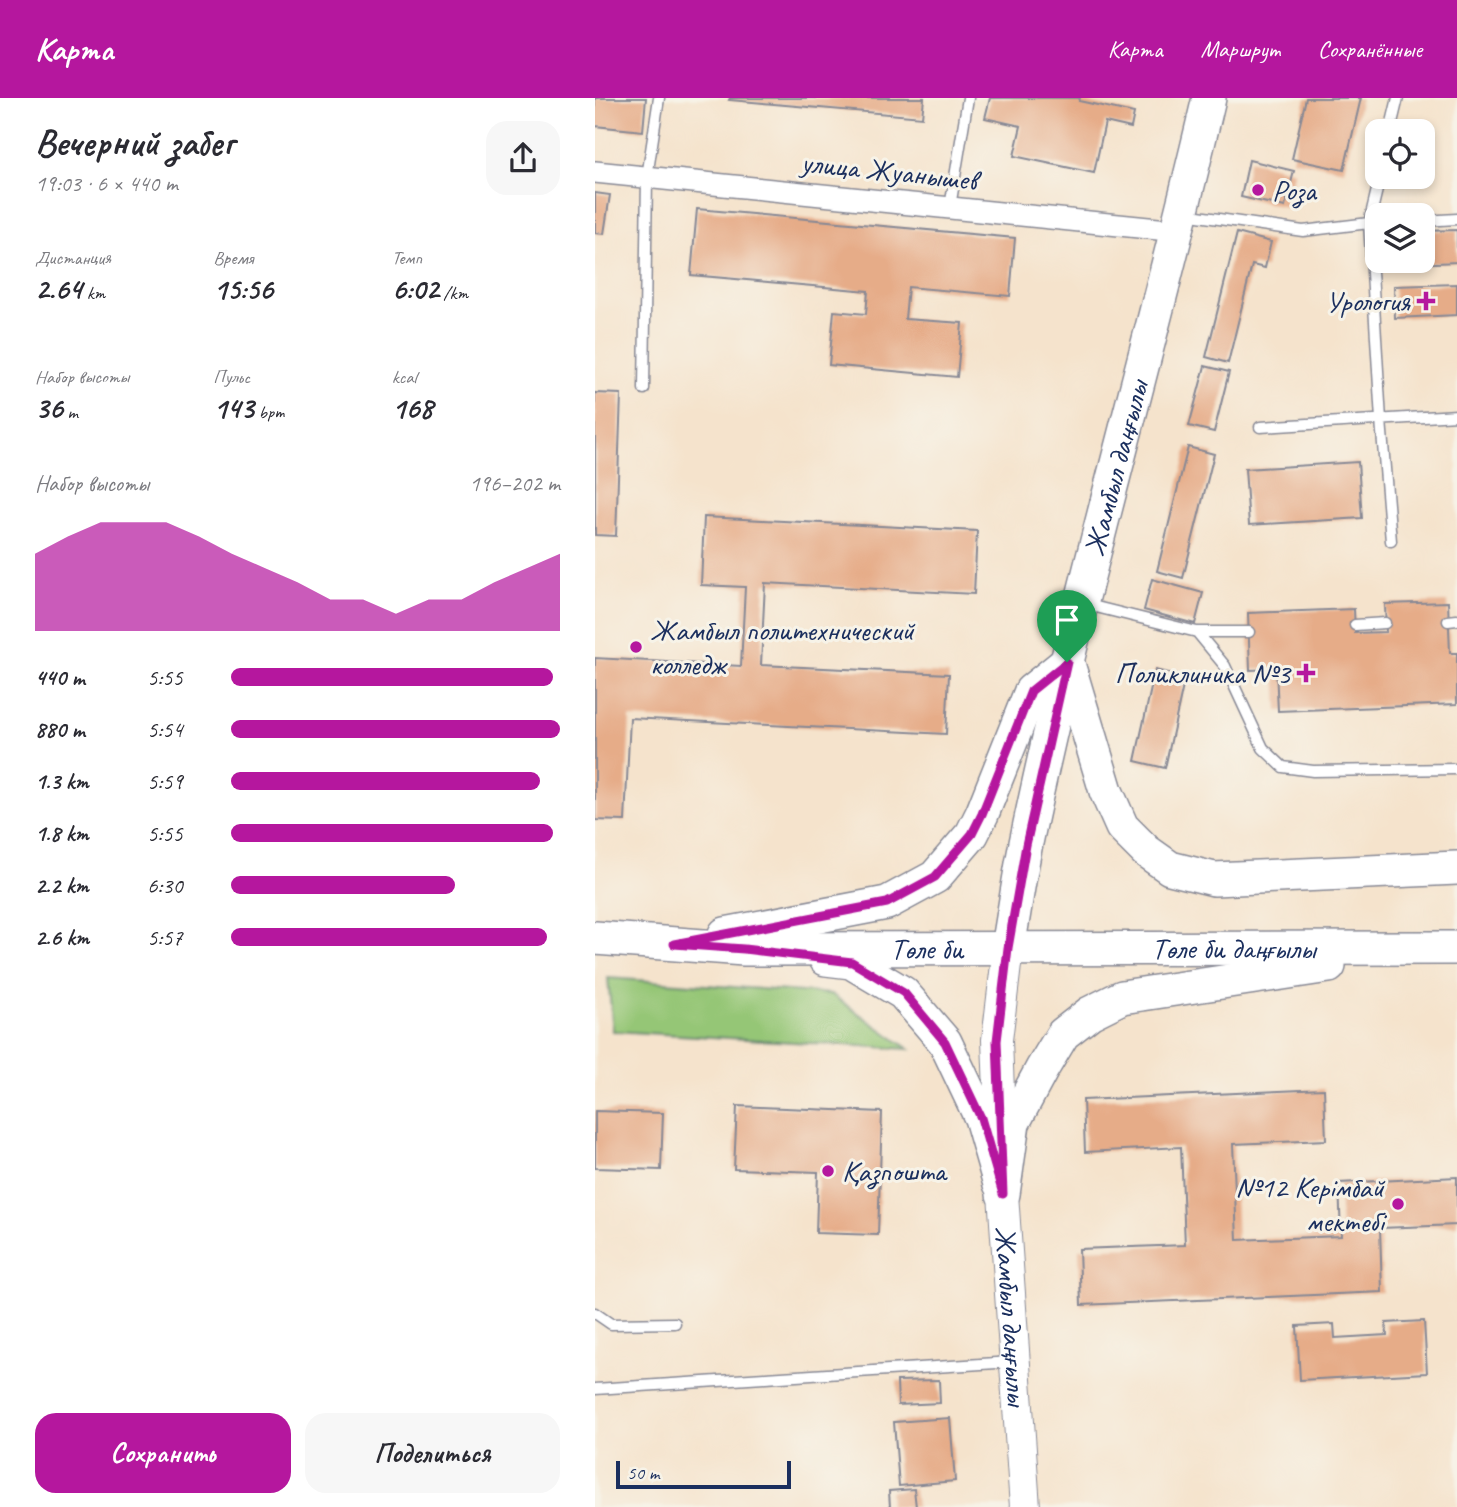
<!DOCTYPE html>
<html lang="ru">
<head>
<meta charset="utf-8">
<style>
  :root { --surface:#fff; --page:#f7f7f7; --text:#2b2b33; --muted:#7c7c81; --accent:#b5179e }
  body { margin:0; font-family:Caveat,sans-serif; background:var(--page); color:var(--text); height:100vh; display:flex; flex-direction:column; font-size:26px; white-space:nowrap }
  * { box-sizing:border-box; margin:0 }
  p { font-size:23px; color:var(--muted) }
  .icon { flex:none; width:38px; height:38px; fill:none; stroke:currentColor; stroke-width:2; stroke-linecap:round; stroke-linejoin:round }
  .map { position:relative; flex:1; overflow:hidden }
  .panel { display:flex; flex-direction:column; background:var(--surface); width:595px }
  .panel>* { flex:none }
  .fabs { position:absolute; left:770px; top:21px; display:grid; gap:14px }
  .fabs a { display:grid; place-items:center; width:70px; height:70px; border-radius:14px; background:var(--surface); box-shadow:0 4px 10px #0003; font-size:35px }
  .scale { position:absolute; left:21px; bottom:18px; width:175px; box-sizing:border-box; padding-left:7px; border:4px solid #1b2f5e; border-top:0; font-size:19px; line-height:24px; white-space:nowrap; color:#1b2f5e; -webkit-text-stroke:5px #f7f3e8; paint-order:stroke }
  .pin { position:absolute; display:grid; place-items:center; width:60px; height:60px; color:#fff; margin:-72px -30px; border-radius:50% 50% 50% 0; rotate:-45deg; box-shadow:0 0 7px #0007 }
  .pin .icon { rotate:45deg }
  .round { display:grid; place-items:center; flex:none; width:74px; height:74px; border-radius:21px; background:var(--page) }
  .summary { display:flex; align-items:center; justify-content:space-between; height:119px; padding:0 35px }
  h1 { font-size:38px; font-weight:600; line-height:52px }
  .stats { display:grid; grid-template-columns:repeat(3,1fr); gap:10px; height:119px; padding:7px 35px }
  .stats div { display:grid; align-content:center }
  .stats b { font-size:30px; font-weight:600 }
  .stats small { font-size:19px; font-weight:400 }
  .stats p { font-size:19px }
  .chart { height:196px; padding:14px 35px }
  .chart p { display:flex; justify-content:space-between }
  .chart svg { width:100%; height:126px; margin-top:7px; fill:var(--accent); opacity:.7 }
  .button { display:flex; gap:14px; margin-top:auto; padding:14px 35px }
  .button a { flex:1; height:80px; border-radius:21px; background:var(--accent); color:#fff; font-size:28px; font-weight:600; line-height:80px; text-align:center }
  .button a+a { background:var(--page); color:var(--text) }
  ul { padding:0 35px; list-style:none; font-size:23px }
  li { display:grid; grid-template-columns:112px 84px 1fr; align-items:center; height:52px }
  li i { height:18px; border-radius:9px; background:var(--accent) }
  header { display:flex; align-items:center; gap:42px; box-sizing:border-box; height:98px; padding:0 35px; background:var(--accent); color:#fff }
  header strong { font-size:33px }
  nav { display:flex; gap:38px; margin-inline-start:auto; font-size:24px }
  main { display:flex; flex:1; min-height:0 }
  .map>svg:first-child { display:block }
  .green { fill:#95c676; stroke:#587a6a; stroke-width:2 }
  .building { fill:#e6ac88 }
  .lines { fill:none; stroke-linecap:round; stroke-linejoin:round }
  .service-casing { stroke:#888995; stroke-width:13 }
  .minor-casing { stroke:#888995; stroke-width:24 }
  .secondary-casing { stroke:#888995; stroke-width:32 }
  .primary-casing { stroke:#888995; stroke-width:36 }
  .service { stroke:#fff; stroke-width:10 }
  .minor { stroke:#fff; stroke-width:21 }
  .secondary { stroke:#fff; stroke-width:30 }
  .primary { stroke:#fff; stroke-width:33 }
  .route-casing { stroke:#fff; stroke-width:14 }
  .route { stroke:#b5179e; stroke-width:9 }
  .poi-dot { fill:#b5179e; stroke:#f7f3e8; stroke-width:2.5 }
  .labels { text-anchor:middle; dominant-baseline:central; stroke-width:6; stroke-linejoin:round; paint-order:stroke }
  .street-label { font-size:30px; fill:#1b2f5e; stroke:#f7f3e8 }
  .poi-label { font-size:30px; fill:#1b2f5e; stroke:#f7f3e8; text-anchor:start }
</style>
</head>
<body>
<header>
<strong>Карта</strong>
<nav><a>Карта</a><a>Маршрут</a><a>Сохранённые</a></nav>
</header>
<main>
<section class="panel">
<div class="summary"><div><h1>Вечерний забег</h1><p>19:03 · 6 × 440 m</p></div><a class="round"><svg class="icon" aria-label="share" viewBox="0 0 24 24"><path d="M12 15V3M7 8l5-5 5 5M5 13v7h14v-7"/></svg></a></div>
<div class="stats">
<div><p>Дистанция</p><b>2.64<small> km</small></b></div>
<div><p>Время</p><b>15:56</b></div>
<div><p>Темп</p><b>6:02<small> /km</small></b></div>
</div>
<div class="stats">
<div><p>Набор высоты</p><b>36<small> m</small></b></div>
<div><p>Пульс</p><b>143<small> bpm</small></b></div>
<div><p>kcal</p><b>168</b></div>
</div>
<div class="chart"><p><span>Набор высоты</span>196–202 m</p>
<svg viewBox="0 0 160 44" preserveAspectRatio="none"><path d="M0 44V17L10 11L20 6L30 6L40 6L50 11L60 17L70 22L80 27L90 33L100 33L110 38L120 33L130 33L140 27L150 22L160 17V44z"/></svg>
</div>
<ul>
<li><b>440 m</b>5:55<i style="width:98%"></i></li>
<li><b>880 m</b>5:54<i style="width:100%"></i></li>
<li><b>1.3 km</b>5:59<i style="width:94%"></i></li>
<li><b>1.8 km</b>5:55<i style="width:98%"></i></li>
<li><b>2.2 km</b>6:30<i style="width:68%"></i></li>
<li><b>2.6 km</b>5:57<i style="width:96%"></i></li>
</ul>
<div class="button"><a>Сохранить</a><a>Поделиться</a></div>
</section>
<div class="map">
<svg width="862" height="1409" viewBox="0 0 862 1409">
  <rect width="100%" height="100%" fill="#f7f3e8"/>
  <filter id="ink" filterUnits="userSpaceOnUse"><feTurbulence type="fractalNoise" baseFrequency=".0143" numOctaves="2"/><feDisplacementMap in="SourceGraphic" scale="14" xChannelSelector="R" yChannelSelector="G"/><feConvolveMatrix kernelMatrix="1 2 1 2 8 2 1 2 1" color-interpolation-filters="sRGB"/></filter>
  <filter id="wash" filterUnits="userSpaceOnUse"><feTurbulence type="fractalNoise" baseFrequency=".00686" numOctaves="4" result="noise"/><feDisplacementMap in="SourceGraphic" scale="28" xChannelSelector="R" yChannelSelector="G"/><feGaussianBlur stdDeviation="1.57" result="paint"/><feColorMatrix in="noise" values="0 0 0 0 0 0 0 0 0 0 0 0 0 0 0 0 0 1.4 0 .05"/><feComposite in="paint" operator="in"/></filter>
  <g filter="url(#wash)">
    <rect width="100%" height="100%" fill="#f5e3cc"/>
    <path class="green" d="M13,880L236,896L314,951L18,933Z"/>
    <g id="blocks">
      <path class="building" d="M0,0H51L48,33L0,28Z
        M135,0H329L327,19L134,2Z
        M395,0H485L484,3L539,15L536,30L510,24L499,75L419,58L426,28L390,20Z
        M711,0H766L749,72L697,61Z
        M654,62L699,73L690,109L646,99Z
        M0,95L15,97L9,136L0,135Z
        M102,111L420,140L415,198L313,189L310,221L367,225L362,279L234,267L239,213L271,216L273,193L96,177Z
        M862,132V164L797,167V163H828V133Z
        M642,135L676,144L670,170L657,167L633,265L611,259Z
        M862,186V217L800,220L799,188Z
        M610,268L634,274L619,334L594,328Z
        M0,295L26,296L21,438L0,437Z
        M593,349L619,356L588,480L562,473Z
        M763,364L767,420L654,427L650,371Z
        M109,419L382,433L379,496L170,485L166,567L354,576L351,636L35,620L30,723L0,722V560L146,568L150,489L106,487Z
        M557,481L608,495L600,526L549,512Z
        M853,504L855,555H862V606L683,613L681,571L655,572L653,515L759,511L760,535L791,534L790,506Z
        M560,572L590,579L570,670L540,663Z
        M729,991L731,1042L638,1046L642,1142L746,1138L744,1085L862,1079V1127L785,1130L787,1194L486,1207L484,1151L590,1147L586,1049L490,1054L488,1002Z
        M142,1008L287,1014L283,1137L221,1135L223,1074L139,1071Z
        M0,1013L68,1015L66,1072L0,1070Z
        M829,1223L832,1275L705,1282L702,1228L739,1226L740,1240L792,1237L791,1225Z
        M344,1282L345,1305L303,1307L302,1283Z
        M355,1320L360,1383L304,1388L299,1324Z
        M319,1391L321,1409H295L294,1393Z"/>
    </g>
  </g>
  <g filter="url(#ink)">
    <use href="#blocks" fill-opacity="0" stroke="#888995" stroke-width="2"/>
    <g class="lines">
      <defs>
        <path id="service" d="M795,33L803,0
          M355,109L373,0
          M589,116L708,133L774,125L785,79
          M828,123L862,121
          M782,125H774L786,322L796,443
          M49,291L52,79L64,0
          M665,329L862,317
          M489,506L602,534L630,568L668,650L688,669L718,673L862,671
          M853,523L862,522
          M760,527L790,525
          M602,534H654
          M0,1215L16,1226L80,1225
          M0,1291L417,1264"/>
        <path id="minor" d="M0,74L583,133"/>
        <g id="secondary">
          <path id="s1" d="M413,850L402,942L408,1096L430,1409"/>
        </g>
        <g id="primary">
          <path d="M473,566L511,693L527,729L551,753L575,770L619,781L862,770"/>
          <path d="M130,836L292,805L340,779L377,736L387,716L436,593L472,564"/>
          <path id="s2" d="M0,840L149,851L862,850"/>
          <path id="s3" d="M413,850C419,815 424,780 431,745C483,495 556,249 614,0"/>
          <path d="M231,861L256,864L308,895L350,944L386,1020L405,1086"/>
          <path d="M408,1096L418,1025L447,971L468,936L495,915L527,899L734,868"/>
        </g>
      </defs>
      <use href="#service" class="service-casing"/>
      <use href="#minor" class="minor-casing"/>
      <use href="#secondary" class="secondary-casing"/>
      <use href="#primary" class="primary-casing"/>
      <use href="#service" class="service"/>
      <use href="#minor" class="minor"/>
      <use href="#secondary" class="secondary"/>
      <use href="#primary" class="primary"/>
    </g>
  </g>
  <g class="lines" filter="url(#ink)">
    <defs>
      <path id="route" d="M472,564L431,747L413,850L402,943L408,1096L386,1020L350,944L309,895L257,864L149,851L79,846L292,805L340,779L377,736L387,716L436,593Z"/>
    </defs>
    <use href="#route" class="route-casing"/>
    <use href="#route" class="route"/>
  </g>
  <g class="poi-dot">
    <circle cx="663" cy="92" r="7"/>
    <path d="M827.5 192.5h7v7h7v7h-7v7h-7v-7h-7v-7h7z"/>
    <circle cx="41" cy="549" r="7"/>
    <path d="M707.5 564.5h7v7h7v7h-7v7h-7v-7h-7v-7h7z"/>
    <circle cx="233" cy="1073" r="7"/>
    <circle cx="803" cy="1106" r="7"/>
  </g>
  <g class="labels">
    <g class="street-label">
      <text transform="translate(294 73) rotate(6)">улица Жуанышев</text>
      <text stroke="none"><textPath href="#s3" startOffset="492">Жамбыл даңғылы</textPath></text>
      <text stroke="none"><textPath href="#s2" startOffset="332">Төле би</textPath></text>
      <text stroke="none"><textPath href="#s2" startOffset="639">Төле би даңғылы</textPath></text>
      <text stroke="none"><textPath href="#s1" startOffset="369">Жамбыл даңғылы</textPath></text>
    </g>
    <g class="poi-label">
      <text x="677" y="92">Роза</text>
      <text x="815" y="203" text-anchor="end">Урология</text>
      <text x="55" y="532">Жамбыл политехнический<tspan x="55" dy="34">колледж</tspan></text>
      <text x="695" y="575" text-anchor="end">Поликлиника №3</text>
      <text x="247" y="1073">Қазпошта</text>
      <text x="789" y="1089" text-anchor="end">№12 Керімбай<tspan x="789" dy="34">мектебі</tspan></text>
    </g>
  </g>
</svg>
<div class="fabs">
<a><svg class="icon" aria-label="locate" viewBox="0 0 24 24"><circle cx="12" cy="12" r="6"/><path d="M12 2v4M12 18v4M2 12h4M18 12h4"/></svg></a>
<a><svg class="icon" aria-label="layers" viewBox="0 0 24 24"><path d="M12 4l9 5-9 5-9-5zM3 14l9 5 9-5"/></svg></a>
</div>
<div class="scale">50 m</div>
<div class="pin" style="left:472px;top:564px;background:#1e9e55"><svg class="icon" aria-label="arrive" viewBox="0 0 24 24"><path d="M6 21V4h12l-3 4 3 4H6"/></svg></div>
</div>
</main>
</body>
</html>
